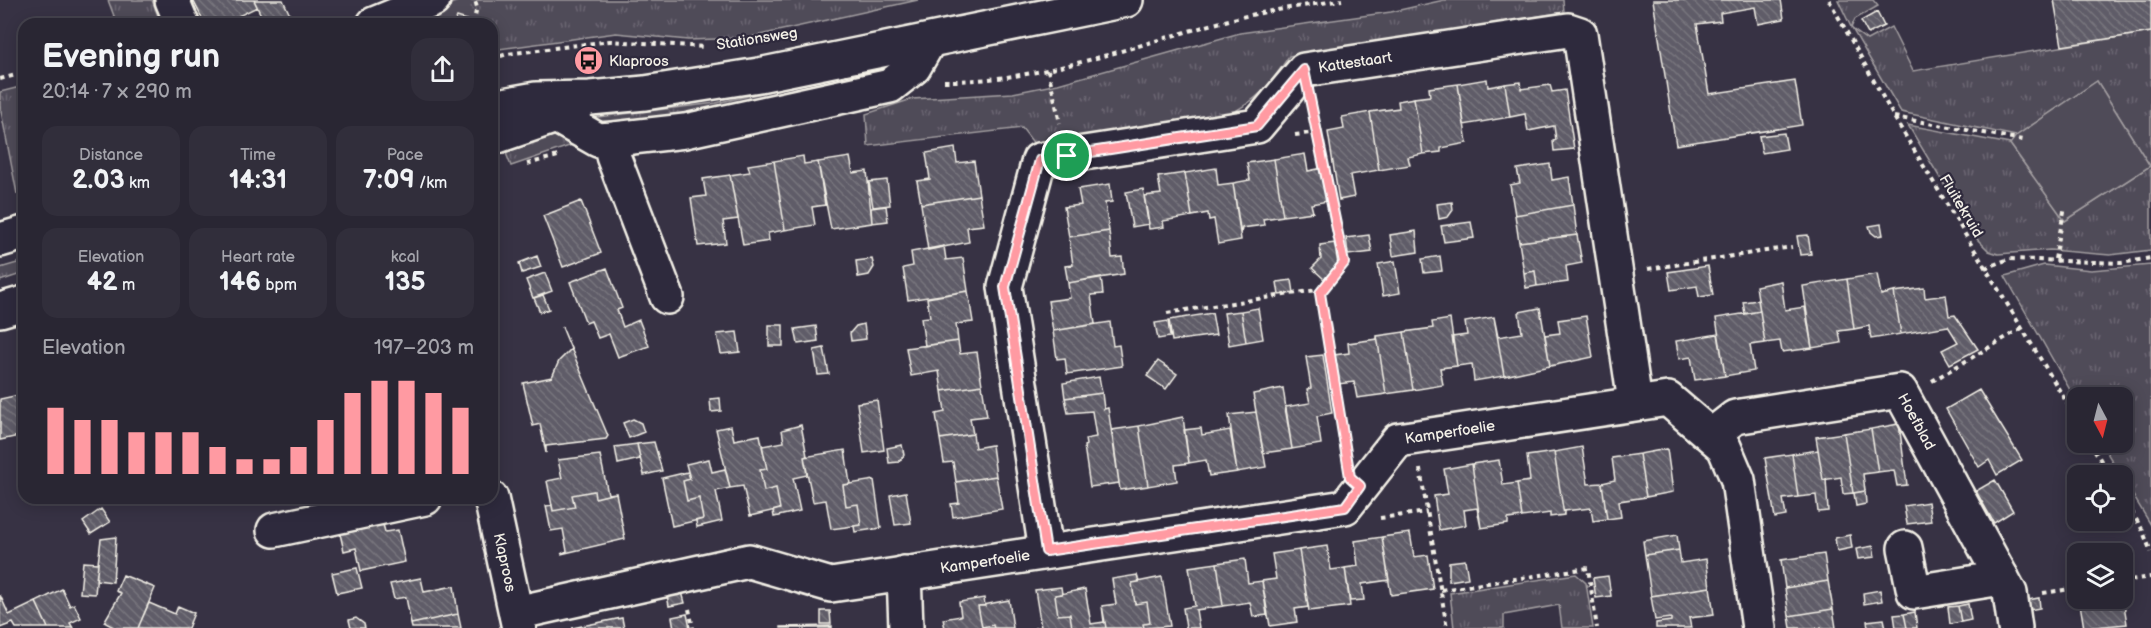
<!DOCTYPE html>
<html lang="en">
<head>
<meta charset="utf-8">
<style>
  :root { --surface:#292633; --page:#312e3b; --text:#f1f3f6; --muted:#a5a5ac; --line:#45434e; --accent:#ff9aa2 }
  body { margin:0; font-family:"Balsamiq Sans",sans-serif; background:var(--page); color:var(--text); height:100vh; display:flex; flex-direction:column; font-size:22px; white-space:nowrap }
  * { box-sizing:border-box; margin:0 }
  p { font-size:20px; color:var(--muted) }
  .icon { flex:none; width:33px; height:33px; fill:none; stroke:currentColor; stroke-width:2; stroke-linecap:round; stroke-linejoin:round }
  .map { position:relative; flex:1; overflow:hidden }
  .side { position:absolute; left:18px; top:18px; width:480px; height:486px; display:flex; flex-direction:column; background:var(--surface); border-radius:18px; box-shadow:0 3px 15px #0003,0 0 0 2px var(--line) }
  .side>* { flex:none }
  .needle { width:39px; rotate:173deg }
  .buttons { position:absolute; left:2067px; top:387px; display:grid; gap:12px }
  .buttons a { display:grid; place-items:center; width:66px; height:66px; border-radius:12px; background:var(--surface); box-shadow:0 3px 15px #0003,0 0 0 2px var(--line); font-size:30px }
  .pin { position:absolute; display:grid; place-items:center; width:51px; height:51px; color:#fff; margin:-26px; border:3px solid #fff; border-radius:50%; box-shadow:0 2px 6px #0007 }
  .round { display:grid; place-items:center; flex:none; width:63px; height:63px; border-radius:18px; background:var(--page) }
  .headline { display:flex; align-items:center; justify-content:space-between; height:102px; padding:0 24px }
  h1 { font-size:33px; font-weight:700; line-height:45px }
  .stats { display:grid; grid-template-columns:repeat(3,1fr); gap:9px; height:102px; padding:6px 24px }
  .stats div { display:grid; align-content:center; border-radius:15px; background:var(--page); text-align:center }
  .stats b { font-size:26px; font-weight:700 }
  .stats small { font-size:16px; font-weight:400 }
  .stats p { font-size:16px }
  .chart { height:168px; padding:12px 24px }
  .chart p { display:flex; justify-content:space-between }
  .chart svg { width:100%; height:108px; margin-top:6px; stroke:var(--accent); stroke-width:6 }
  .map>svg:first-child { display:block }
  .grass { fill:url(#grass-tufts); stroke:#a29ea0; stroke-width:1.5 }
  .garden { fill:#504b59; stroke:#a29ea0; stroke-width:1.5 }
  .building { fill:url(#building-back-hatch); stroke:#f4f1e8; stroke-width:1.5 }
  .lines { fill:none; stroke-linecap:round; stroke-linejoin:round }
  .minor-casing { stroke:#f4f1e8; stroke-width:38 }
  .major-casing { stroke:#f4f1e8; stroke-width:38 }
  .path { stroke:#f4f1e8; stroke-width:4; stroke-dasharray:4.5 4.5; stroke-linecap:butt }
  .minor { stroke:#2f2a3d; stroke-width:33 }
  .major { stroke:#2f2a3d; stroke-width:33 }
  .route-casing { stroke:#fff; stroke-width:12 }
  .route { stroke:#ff9aa2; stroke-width:8 }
  .labels { text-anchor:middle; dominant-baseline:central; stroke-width:4.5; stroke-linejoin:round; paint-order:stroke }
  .street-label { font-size:15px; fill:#f4f1e8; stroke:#2f2a3d }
  .poi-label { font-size:15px; fill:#f4f1e8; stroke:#2f2a3d; text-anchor:start }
</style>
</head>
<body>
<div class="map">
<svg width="2151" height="628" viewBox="0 0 2151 628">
  <defs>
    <pattern id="grass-tufts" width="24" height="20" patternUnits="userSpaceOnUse" patternTransform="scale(1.5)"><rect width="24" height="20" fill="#504b59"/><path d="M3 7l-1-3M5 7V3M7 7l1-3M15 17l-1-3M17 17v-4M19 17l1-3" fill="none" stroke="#6a6571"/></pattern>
    <pattern id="building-back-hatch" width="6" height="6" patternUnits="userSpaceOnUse" patternTransform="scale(1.5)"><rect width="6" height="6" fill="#5f5c67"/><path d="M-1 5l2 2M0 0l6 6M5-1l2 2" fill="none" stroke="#77747d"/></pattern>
  </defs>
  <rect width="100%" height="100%" fill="#373244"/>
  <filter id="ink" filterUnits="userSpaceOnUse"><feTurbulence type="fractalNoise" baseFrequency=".0167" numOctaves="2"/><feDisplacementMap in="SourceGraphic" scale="12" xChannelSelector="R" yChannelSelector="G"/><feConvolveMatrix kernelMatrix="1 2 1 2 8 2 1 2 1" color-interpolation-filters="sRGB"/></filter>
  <g filter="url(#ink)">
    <path class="grass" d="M108,0H152L161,24H117Z
      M461,0H918L746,38L688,40L616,33L492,50V24H395Z
      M1444,0H1563L1564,12L1289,56C1271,84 1258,101 1227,115L1035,145L1022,128L868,146L866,114L912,99L1013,93L1058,84L1240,33L1391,12Z
      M1838,0H1873L1878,6L1855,19L1851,28L1867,40L1891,27L1913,71L2151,32V250L2110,255L2050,250L1998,254L1989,251L1977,239L1908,125L2010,144L2065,221L2150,166L2097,81L2016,136L1901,112L1851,27Z
      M862,71L864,78L669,121L598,126L589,118L716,103Z
      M24,86V193L17,194L0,106V92Z
      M551,130L581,142L511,166L504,148Z
      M24,261V273L0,281V268Z
      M2044,265L2091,270L2151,265V525L2101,443L2122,442V398H2078L2077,402L2005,276Z
      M1576,574L1586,583L1593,628H1562L1559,605L1504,615V628H1454L1450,593Z"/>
    <path class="garden" d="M2097,81L2150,166L2065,221L2010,144L2016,136Z"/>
    <path class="building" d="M193,0H254L265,24L257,7L232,19L234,24H205Z
      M254,0H283L290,15L265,24Z
      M1653,0H1781L1784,19L1758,24L1755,7L1720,13L1721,21L1697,24L1709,94L1795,81L1802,125L1676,145Z
      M2054,0H2151V32L2062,46Z
      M1877,12L1884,26L1868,34L1861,21Z
      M457,17L467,20L466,24H454Z
      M1487,79L1488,87L1505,84L1510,117L1464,125L1458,84Z
      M1520,82L1521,89L1550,85L1552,92L1565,90L1574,149L1554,151L1553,141L1556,140L1554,126L1528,131L1525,114L1510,117L1505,84Z
      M1458,84L1467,143L1441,148V152L1423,154L1414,98L1430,96L1429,88Z
      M1414,98L1423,154L1408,157L1410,165L1379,170L1370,112L1399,108L1398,101Z
      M1370,112L1379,170L1350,175L1354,197L1339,200L1328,132L1344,129L1342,117Z
      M1784,133L1787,149L1762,153L1759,136Z
      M955,148L957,163L974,161L979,195L921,204L917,181L930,179L926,153Z
      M1305,154L1308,171L1323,168L1328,201L1311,204L1313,212L1283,216L1274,159Z
      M803,156L804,164L818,162L825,205L812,207L815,225L785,230L774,161Z
      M850,157L853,173L867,171L872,223L831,229L818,162Z
      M1274,159L1283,216L1263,219L1264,225L1242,228L1241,235L1233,183L1250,180L1247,163Z
      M774,161L785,230L768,233L769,241L743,245L730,175L750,172L748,165Z
      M1550,164L1552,180L1569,177L1573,205L1515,215L1510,185L1520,183L1517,169Z
      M1216,168L1218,185L1233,183L1241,240L1218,244L1214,219L1209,220L1208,213L1192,216L1185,173Z
      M1185,173L1192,216L1163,221L1164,227L1149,229L1144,196L1161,194L1158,177Z
      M730,175L738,219L723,221L726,243L698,246L691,198L706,196L703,179Z
      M887,180L890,205L873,207L869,182Z
      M1110,184L1112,202L1105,203L1109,231L1069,237L1064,207L1081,205L1078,189Z
      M1143,189L1149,224L1132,227L1126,192Z
      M979,195L984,225L967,227L969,242L928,250L921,204Z
      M581,201L601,253L563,267L543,216Z
      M1452,202L1453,210L1448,217L1439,219L1437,204Z
      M1573,205L1577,235L1519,242L1515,215Z
      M886,206L888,221L872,223L871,208Z
      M1471,222L1474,238L1444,242L1441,226Z
      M1881,224L1883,235L1876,236L1871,232L1869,226Z
      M1109,231L1112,258L1122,257L1124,274L1068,283L1065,266L1073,265L1069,237Z
      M1416,231L1418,252L1393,256L1390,235Z
      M1369,235L1372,252L1348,255L1346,238Z
      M1577,235L1582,263L1566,266L1568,282L1537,286L1535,271L1524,273L1519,242Z
      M1808,235L1811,254L1800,255L1797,236Z
      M1335,243L1338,264L1325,280L1312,268L1321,259L1320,245Z
      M944,246L946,260L963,258L968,291L908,300L903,268L913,266L911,252Z
      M537,256L541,267L522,273L519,263Z
      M1440,256L1442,271L1424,273L1422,259Z
      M872,259L874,267L869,275L858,277L856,261Z
      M1395,261L1400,293L1383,296L1378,264Z
      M1708,266L1713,295L1699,297L1697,286L1671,290L1668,272Z
      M607,268L622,308L617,310L623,327L639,320L649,346L618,357L609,334L598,338L591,321L586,323L570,282Z
      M1535,271L1537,286L1526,288L1524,273Z
      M545,273L552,291L533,298L526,280Z
      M1877,274L1881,295L1894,292L1901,334L1871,339L1869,326L1854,329L1847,279Z
      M1101,277L1103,294L1091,295L1095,324L1053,331L1048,301L1070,298L1068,283Z
      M1847,279L1854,329L1839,331L1841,343L1812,348L1803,286Z
      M1292,280L1294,293L1279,295L1277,282Z
      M1781,281L1785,310L1805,307L1812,348L1782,352L1780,341L1765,343L1756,286Z
      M1924,288L1925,298L1946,295L1949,316L1955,315L1978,349L1950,364L1942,350L1958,342L1948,326L1901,334L1894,292Z
      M968,291L973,322L956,324L958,341L925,346L921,318L930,317L927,298Z
      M543,295L549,309L540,312L534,298Z
      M1758,300L1760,311L1745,314L1743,302Z
      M1258,308L1263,339L1246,342L1241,311Z
      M1540,308L1550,366L1504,376L1494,317L1498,337L1522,333L1519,312Z
      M1241,311L1246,342L1229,345L1224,313Z
      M1760,311L1765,343L1750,345L1754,371L1725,376L1716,318Z
      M1212,313L1216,335L1172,341L1169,320Z
      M1586,316L1593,357L1550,366L1545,335L1560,333L1558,320Z
      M1494,317L1504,376L1474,381L1472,364L1457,366L1452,337L1467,335L1465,322Z
      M1450,319L1457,366L1440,368L1443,385L1413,390L1404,332L1433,328L1432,322Z
      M1168,321L1170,337L1158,339L1155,323Z
      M1110,322L1113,346L1119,345L1122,366L1067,374L1065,358L1057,359L1053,331Z
      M864,324L866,339L851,341L850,333L856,326Z
      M769,325H783V346H769Z
      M816,326L818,341L798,344L795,329Z
      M562,327L608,436L606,439L546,446V453L540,424L533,426L523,383L552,377L559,361L571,349Z
      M737,332L740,352L721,354L717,334Z
      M1404,332L1413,390L1386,394L1377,336Z
      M1718,334L1725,376L1695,380L1691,357L1679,359L1676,341Z
      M1377,336L1386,394L1357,398L1354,382L1338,384L1334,355L1349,353L1348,343L1377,339Z
      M958,341L960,354L977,352L982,385L942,391L939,371L911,376L906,348Z
      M824,348L829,374L818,375L814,350Z
      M1323,355L1332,413L1317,416L1321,444L1292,449L1285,407L1310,403L1307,389L1311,388L1306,357Z
      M1158,361L1177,374L1166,389L1147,376Z
      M1099,377L1102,393L1065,398L1063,383Z
      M982,385L987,416L970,418L973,434L940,439L936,414L945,412L942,391Z
      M1283,388L1292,449L1263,453L1253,394Z
      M1979,390L2022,460L1997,475L1989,460L1979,467L1946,409Z
      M1102,393L1104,409L1108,408L1119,483L1090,487L1084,446L1086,445L1085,439L1096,437L1092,411L1068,413L1065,398Z
      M24,394V435L0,440V399Z
      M720,398L721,411L711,412L710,399Z
      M877,400L884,450L864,453L857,403Z
      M1256,412L1266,467L1237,472L1229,415Z
      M1183,417L1189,463L1175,465L1177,481L1148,486L1139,426Z
      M633,419L641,423L644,432L629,438L623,423Z
      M1899,424L1907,485L1897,486L1894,470L1878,472L1871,429Z
      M801,425L807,456L804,457L807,475L793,478L800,511L774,517L773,511L780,509L776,488L764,491L760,470L767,469L762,446L784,442L782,430Z
      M731,426L734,440L760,435L767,469L760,470L764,491L776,488L780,509L750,516L743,486L730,488L716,429Z
      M1139,426L1148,486L1120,490L1112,430Z
      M1201,428L1202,435L1230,430L1237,472L1209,476L1206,460L1189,463L1184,430Z
      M1871,429L1878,472L1863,474L1865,491L1853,493L1844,433Z
      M1844,433L1853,493L1843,494L1841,477L1823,480L1816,437Z
      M973,434L975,448L992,445L996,476L956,482L953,462L944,463L940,439Z
      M654,442L662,471L644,475L637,444Z
      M637,444L640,459L618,464L615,447Z
      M902,445L904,455L899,462L889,463L887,448Z
      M1582,447L1588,484L1602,483L1607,519L1593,521L1591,508L1564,511V515L1554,452Z
      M1667,449L1673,492L1646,497L1639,454Z
      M845,450L850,484L843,485L846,506L858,504L861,525L831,529L826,500L813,502L804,457Z
      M1818,450L1823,480L1826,479L1828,511L1818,512L1816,495L1798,497L1792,454Z
      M1554,452L1564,515L1550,517V513L1522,517L1517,483L1530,481L1527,456Z
      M1639,454L1646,497L1619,501L1621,517L1607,519L1602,483L1615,480L1612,458Z
      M1792,454L1798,497L1783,499L1786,516L1775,518L1765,458Z
      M600,455L608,494L616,493L595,498L594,491L572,495L575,507L553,511L547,481L562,478L558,460Z
      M709,459L712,472L725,469L730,488L716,491L722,521L697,527L696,521L703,519L699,498L687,501L683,481L690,479L686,464Z
      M1499,460L1503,485L1517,483L1522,517L1508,519V524L1481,528L1472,464Z
      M1472,464L1481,528L1477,508L1464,510L1466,525L1439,530L1434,496L1448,494L1444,469Z
      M688,472L690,479L683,481L687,501L699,498L703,519L672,526L662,478Z
      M996,476L1002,509L953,517L951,504L959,503L956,482Z
      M874,480L881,528L855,532L854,526L861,525L858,504L846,506L843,485Z
      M1995,480L2013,511L1994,523L1976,491Z
      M594,491L595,498L616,493L625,539L561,554L567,551L563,529L551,531L546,506L552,505L553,511L575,507L572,495Z
      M1865,491L1866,504L1856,506L1854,493Z
      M906,492L911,523L895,525L890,495Z
      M107,498H134L108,503Z
      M1928,502L1931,521L1907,524L1904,506Z
      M101,509L110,522L91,534L83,522Z
      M381,516L385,532L398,530L405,562L361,571L356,548L344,551L338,525Z
      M1410,533L1414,557L1428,555L1433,589L1391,595L1382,537Z
      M1677,535L1679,550L1645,555L1643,541Z
      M1850,535L1852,548L1837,551L1835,538Z
      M116,537L113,582L96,580L101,539Z
      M1382,537L1389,580L1362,584L1364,600L1350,601L1345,568L1358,566L1355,541Z
      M1327,546L1331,570L1345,568L1350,606L1309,611L1299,550Z
      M1873,546L1875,557L1858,559L1856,549Z
      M1299,550L1308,607L1295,609L1297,622L1270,626L1262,581L1276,579L1272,554Z
      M1679,550L1681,563L1706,559L1710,587L1651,596L1645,555Z
      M1824,554L1828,581L1785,588L1781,560Z
      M1245,559L1248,583L1262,581L1267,615L1253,617L1250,602L1223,606L1217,563Z
      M1465,560L1468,578L1449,581V562Z
      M83,562L98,563L95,594L80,593Z
      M1217,563L1223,606L1196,610L1199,628H1186L1183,608L1195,606L1189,567Z
      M357,568L362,588L337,593L332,573Z
      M123,575L155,588L138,628H115L104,622L121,593L116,591Z
      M1137,575L1139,582L1132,583L1135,604L1147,602L1150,623L1143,624L1144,628H1106L1102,606L1116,604L1112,579Z
      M1608,576L1611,596L1596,598L1593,578Z
      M1162,577L1170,626L1144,628L1143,624L1150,623L1147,602L1135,604L1132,583Z
      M421,578L424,592L454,586L458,614L411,624L406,597L394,599L390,584Z
      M1828,581L1833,609L1789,616L1785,588Z
      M1061,587L1062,594L1055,595L1058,615L1070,614L1072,628H1034L1041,627L1035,590Z
      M1710,587L1714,615L1689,618L1691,628H1656V623L1671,621V618L1655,620L1651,596Z
      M62,589L70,606L74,604L81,618L70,623L73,628H48L36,602Z
      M1085,589L1091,624L1104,622L1102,606L1106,628H1072L1070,614L1058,615L1055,595Z
      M1880,590L1882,601L1864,604L1863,593Z
      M682,592L685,603L669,606L667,595Z
      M0,595L9,615L36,602L48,628H16L13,623L0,628Z
      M984,598L985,606H978L982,627L993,625L994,628H945L943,619L961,616L959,602Z
      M2039,598L2040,608L2023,611L2022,601Z
      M2123,598L2127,624L2084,628L2080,604Z
      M1009,600L1013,628H994L993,625L982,627L978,606Z
      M149,603L175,614L178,606L194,613L188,628H138Z
      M1968,604L1971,620L1961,622L1958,606Z
      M1958,606L1961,622L1950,624L1948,607Z
      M1833,609L1836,628H1791L1789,616Z
      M821,611H830L831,624H821Z
      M1915,612L1917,628H1907L1904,614Z
      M458,614L461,628H412L411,624Z
      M687,614L690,628H674L672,617Z
      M1904,614L1907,628H1896L1894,615Z
      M356,618L364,624L365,628H351L349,620Z
      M622,618L624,628H572Z
      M1884,619L1886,628H1868L1867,621Z
      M832,626V628H781V627Z"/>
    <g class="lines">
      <defs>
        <g id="minor">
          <path d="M172,0L182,24"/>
          <path d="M374,24L433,0"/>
          <path d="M556,116L598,140L614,139L685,131L890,86L914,67L929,41"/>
          <path d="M614,139L613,156L667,297"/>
          <path d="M0,240L24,233"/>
          <path id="s1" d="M1712,435L1735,417L1900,391L2010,593L2015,628"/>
          <path id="s2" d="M491,498L519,628"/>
          <path d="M274,530L425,498"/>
          <path d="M1905,548L1914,592L2002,578"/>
          <path id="s3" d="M1046,551L1005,287L1039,160L1257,126L1304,70L1568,30L1580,34L1635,402"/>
          <path d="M904,573L906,628"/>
          <path id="s4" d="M516,613L749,561L831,585L1345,507L1398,440L1668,399L1724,447L1738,480L1759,628"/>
        </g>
        <path id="major" d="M492,107L536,99L590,98L645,93L759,75L1126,0
          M492,138L556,116L580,103
          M0,310L24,303"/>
      </defs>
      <use href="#minor" class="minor-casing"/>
      <use href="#major" class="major-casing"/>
      <path class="path" d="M1829,0L1894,117L2078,421
        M473,24L477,7L475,0
        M492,59L507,54L610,41L706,47
        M1048,70L1060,123
        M0,79L24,73
        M944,81C1043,82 1130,46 1225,21C1263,11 1303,6 1342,0
        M1313,112L1344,263L1320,293L1346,450
        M1894,117L2023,140
        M1295,135L1318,132
        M527,164L558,156
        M2055,259L2065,206
        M1985,268L2009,259L2121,263L2151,258
        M1648,269L1792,247
        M1167,313L1323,289
        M1932,381L2022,328
        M2090,442L2110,476
        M1420,469L1447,628
        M2122,496L2142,529L2151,552
        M1380,518L1427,512
        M2122,581L2151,577
        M1441,590L1588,568L1597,628
        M2043,593L2078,588
        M689,609L693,628"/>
      <use href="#minor" class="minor"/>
      <use href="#major" class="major"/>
    </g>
  </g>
  <g class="lines" filter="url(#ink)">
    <defs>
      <path id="route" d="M1304,70L1344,263L1320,293L1350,477L1360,486L1345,507L1046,551L1005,287L1040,160L1257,126Z"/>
    </defs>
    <use href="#route" class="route-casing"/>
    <use href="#route" class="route"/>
  </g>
  <defs>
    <symbol id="bus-disc" viewBox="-11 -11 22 22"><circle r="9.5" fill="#ff9aa2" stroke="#2f2a3d"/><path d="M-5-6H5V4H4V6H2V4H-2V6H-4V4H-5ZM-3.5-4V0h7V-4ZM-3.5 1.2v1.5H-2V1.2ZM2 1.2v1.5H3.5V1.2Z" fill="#111"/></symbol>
  </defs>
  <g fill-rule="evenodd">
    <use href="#bus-disc" x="572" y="44" width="33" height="33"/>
  </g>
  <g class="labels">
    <g class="street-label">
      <text transform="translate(757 39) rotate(-9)">Stationsweg</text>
      <text stroke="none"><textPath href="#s3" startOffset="744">Kattestaart</textPath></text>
      <text transform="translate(1961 206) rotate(59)">Fluitekruid</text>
      <text stroke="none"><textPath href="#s1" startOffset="231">Hoefblad</textPath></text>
      <text stroke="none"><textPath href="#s4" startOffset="982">Kamperfoelie</textPath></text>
      <text stroke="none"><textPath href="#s4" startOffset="480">Kamperfoelie</textPath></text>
      <text stroke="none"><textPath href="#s2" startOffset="66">Klaproos</textPath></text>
    </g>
    <g class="poi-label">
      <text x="609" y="61">Klaproos</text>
    </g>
  </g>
</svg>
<div class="buttons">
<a><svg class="needle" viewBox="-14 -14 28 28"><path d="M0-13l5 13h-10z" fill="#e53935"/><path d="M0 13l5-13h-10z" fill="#a5a5ac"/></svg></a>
<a><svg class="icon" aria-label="locate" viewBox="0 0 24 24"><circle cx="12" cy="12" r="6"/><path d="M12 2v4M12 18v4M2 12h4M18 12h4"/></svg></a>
<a><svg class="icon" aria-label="layers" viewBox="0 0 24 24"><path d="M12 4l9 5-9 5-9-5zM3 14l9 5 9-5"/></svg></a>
</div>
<div class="pin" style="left:1067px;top:156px;background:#1e9e55"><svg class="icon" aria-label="arrive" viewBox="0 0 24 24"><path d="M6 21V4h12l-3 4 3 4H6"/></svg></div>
<section class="side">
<div class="headline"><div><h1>Evening run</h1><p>20:14 · 7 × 290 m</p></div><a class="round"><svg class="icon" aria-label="share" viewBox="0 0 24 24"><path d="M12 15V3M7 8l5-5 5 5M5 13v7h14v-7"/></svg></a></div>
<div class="stats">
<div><p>Distance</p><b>2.03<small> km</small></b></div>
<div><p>Time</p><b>14:31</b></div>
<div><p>Pace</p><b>7:09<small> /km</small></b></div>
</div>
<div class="stats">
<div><p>Elevation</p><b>42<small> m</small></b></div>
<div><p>Heart rate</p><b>146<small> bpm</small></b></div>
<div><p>kcal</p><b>135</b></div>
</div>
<div class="chart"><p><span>Elevation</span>197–203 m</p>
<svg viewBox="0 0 160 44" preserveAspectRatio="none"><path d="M5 44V17M15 44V22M25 44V22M35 44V27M45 44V27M55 44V27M65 44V33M75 44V38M85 44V38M95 44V33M105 44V22M115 44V11M125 44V6M135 44V6M145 44V11M155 44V17"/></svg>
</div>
</section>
</div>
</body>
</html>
